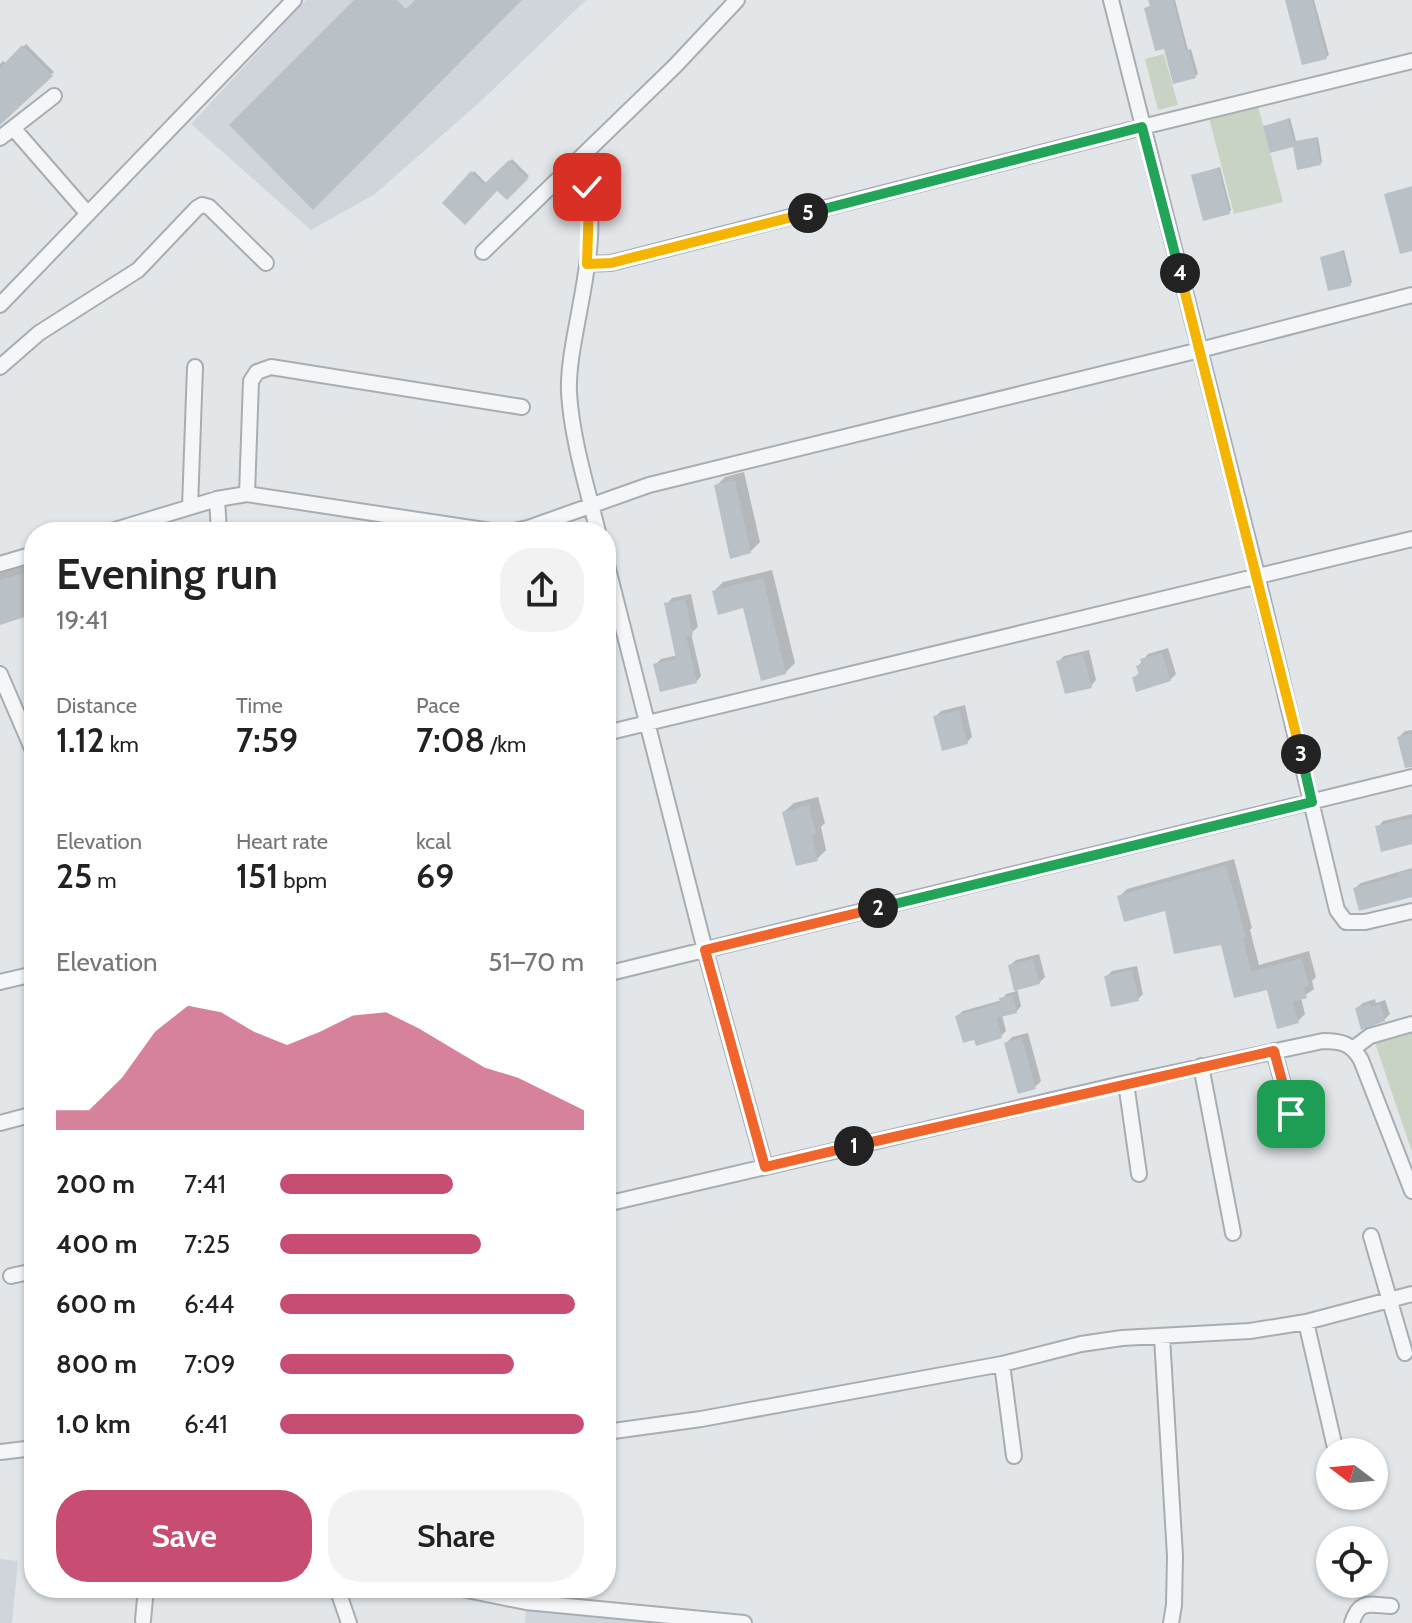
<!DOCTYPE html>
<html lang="en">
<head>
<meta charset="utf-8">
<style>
  :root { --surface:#fff; --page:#f2f2f2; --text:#222; --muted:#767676; --accent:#c74e72 }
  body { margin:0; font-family:Cabin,sans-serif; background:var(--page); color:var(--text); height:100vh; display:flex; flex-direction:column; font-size:30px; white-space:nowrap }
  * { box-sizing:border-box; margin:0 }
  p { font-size:26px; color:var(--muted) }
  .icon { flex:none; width:44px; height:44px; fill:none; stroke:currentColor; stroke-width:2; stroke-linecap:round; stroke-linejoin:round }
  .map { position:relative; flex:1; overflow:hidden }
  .side { position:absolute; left:24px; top:522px; width:592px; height:1076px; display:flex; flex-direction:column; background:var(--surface); border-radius:32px; box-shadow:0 2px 6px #0004 }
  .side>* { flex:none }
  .needle { width:52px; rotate:286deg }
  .tools { position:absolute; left:1316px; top:1438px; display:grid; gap:16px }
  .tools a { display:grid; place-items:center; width:72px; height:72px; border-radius:50%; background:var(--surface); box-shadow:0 2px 6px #0004; font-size:40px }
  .pin { position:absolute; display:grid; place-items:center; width:68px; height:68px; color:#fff; margin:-34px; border-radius:16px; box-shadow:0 4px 12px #0006 }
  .km { position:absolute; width:40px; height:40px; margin:-20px; border-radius:50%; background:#222; color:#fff; font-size:22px; line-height:40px; text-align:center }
  .round { display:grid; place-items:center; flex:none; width:84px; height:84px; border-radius:32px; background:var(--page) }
  .head { display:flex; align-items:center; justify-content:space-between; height:136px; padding:0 32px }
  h1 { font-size:44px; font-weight:600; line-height:60px }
  .figures { display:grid; grid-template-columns:repeat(3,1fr); gap:12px; height:136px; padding:8px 32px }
  .figures div { display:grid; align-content:center }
  .figures b { font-size:34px; font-weight:600 }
  .figures small { font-size:22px; font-weight:400 }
  .figures p { font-size:22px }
  .chart { height:224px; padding:16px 32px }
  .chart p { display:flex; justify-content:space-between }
  .chart svg { width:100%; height:144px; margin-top:8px; fill:var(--accent); opacity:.7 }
  .cta { display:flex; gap:16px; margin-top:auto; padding:16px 32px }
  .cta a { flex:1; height:92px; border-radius:32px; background:var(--accent); color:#fff; font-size:32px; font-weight:600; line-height:92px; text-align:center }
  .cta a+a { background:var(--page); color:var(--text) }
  ul { padding:0 32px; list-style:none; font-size:26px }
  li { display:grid; grid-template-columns:128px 96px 1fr; align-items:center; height:60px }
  li i { height:20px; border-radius:10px; background:var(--accent) }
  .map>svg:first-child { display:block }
  .built { fill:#d0d5db }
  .green { fill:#c9d3c3 }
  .shadow { fill:#0003 }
  .building { fill:#b9c0c6 }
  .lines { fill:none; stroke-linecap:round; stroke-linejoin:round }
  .street-casing { stroke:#a7aeb3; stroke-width:18 }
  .street { stroke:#f4f6f8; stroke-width:14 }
  .split-1-casing { stroke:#fff; stroke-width:16 }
  .split-2-casing { stroke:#fff; stroke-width:16 }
  .split-3-casing { stroke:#fff; stroke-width:16 }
  .split-4-casing { stroke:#fff; stroke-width:16 }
  .split-5-casing { stroke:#fff; stroke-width:16 }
  .split-6-casing { stroke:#fff; stroke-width:16 }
  .split-1 { stroke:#f0652b; stroke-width:10 }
  .split-2 { stroke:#f0652b; stroke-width:10 }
  .split-3 { stroke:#22a559; stroke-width:10 }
  .split-4 { stroke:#f5b400; stroke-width:10 }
  .split-5 { stroke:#22a559; stroke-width:10 }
  .split-6 { stroke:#f5b400; stroke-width:10 }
</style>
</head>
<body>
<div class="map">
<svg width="1412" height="1623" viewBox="0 0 1412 1623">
  <rect width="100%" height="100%" fill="#e2e6e9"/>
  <path class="built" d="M306,0H586L480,102L375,194L311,230L191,124Z
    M0,1559L18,1561L12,1623H0Z
    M526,1610L665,1623H525Z"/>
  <path class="green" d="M1164,54L1178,105L1158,110L1145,59Z
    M1258,106L1283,202L1234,214L1209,118Z
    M1412,1031V1152L1374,1040Z"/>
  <path class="shadow" d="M1150,0H1175L1188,50L1191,49L1198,74L1195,76L1165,47L1146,8L1152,5Z
    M1288,0H1314L1329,55L1326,57Z
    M26,44L54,72L3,119L0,117V64L3,61L7,64Z
    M1290,118L1296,141L1318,137L1322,161L1320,164L1265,126Z
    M512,159L529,176L507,198L497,188L444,202L474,171L487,184Z
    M1220,167L1231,210L1229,213L1193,175Z
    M1344,250L1352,282L1350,284L1322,258Z
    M744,472L760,542L750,552L731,556L716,486L725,477Z
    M34,562V612L0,623V573Z
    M772,570L795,663L785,673L745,606L714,591L723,582Z
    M691,594L698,627L691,633L701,676L696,682L655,665L661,659L678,655L667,604L672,598Z
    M606,629L612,653L606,659Z
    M1168,648L1176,674L1170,680L1134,678L1140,672L1138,666L1148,654Z
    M1089,650L1096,680L1091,686L1059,661L1064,656Z
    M965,705L972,737L967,742L935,717L941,711Z
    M1412,730V760L1399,737L1405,731Z
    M818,797L825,823L821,827L826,850L817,859L784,812L794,803Z
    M1412,814V842L1378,827L1383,821Z
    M1234,859L1252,928L1250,930L1259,965L1309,951L1316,977L1312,981L1314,989L1301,998L1305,1014L1298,1021L1268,988L1235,995L1223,942L1167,909L1120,896L1127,889Z
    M1412,868V897L1355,888L1361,883Z
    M1039,954L1045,977L1039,983L1017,988L1021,1006L1016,1012L1002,1015L1006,1031L1001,1036L957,1016L963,1011L1002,1000L1006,994L1017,991L1010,965L1016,960Z
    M1137,966L1143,994L1138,999L1106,977L1112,971Z
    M1375,999L1376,1003L1385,1000L1390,1014L1384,1020L1357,1008L1363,1003Z
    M1028,1033L1041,1081L1035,1087L1006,1043L1012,1037Z"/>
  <path class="building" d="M354,0H397L406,9L415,0H522L313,210L229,125Z
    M1148,0H1173L1186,51L1189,50L1196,78L1173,84L1164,49L1155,51L1144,8L1150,6Z
    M1285,0H1312L1327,59L1302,65Z
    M22,45L53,76L0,125V68Z
    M1288,119L1294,142L1316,138L1321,165L1297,170L1293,147L1270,153L1263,126Z
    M509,160L528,179L507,200L497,191L465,225L442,203L471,171L484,184Z
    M1218,168L1230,214L1203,221L1191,175Z
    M1412,186V251L1400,254L1384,194Z
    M1342,251L1351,286L1328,291L1320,257Z
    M735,480L751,553L730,559L714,485Z
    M34,570V614L0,625V580Z
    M763,578L786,674L761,681L743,608L718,615L712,591Z
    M685,599L693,635L686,636L697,683L660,692L653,664L676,659L664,603Z
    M1162,653L1171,681L1136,692L1132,677L1139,675L1136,666L1142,664L1140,659Z
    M1083,654L1092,688L1065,694L1056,661Z
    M959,710L968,744L942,751L933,716Z
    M1412,733V767L1405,768L1397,737Z
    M809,805L816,834L812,836L818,861L796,866L782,812Z
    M1412,818V844L1381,852L1375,826Z
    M1226,865L1246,937L1243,938L1251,972L1302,958L1309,986L1304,988L1307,998L1293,1002L1299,1023L1277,1029L1267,990L1234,998L1221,945L1174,954L1165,911L1124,922L1117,896Z
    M1412,870V897L1359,911L1353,888L1398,876V873Z
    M1033,959L1040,984L1014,991L1008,965Z
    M1132,970L1139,1001L1111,1007L1104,976Z
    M1013,995L1017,1013L997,1018L1002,1038L976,1046L974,1040L963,1043L955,1016L1000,1003L999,998Z
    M1370,1003L1371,1007L1380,1004L1385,1021L1361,1030L1355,1008Z
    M1022,1038L1036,1089L1018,1094L1004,1043Z"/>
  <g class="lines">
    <defs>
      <path id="street" d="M1111,0L1257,575L1337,910L1346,922H1365L1412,911
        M14,129L88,214
        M0,138L54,96
        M574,163C615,219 566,330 569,393C572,440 587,487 598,532
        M483,252L675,66L737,0
        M587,264L611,263L1142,127L1412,61
        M0,305L294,0
        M0,367L39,333L138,270L197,208L202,205L209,207L266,263
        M247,494L251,381L257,372L271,367L522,407
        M217,499L219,532
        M190,507L195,367
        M108,532L217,499L247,494L491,531L509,532L528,528L649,485L1200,350L1412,295
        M606,561L705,950L765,1167
        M0,564L34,554
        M0,674L34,753
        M606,733L1412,539
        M606,974L1412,777
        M0,982L34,974
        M1354,1048L1370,1036L1412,1024
        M1274,1051L1291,1114
        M1201,1066L1233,1233
        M1126,1083L1139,1174
        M0,1123L34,1114
        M606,1204L1126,1083L1323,1041C1342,1041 1352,1044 1361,1060L1412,1191
        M1371,1236L1405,1353
        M11,1276L34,1271
        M1306,1322L1336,1452
        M1162,1337L1175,1556L1174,1605L1171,1623
        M1002,1364L1014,1456
        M606,1432L701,1419L1002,1364L1081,1344L1122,1338L1250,1331L1306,1322L1412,1294
        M0,1452L34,1448
        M337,1588L349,1623
        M457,1588L526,1602L744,1623
        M143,1620L146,1588
        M1352,1623C1359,1599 1370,1605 1391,1606"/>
    </defs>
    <use href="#street" class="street-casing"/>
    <use href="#street" class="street"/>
  </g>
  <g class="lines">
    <defs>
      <path id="split-1" d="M854,1146L1274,1051L1291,1114"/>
      <path id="split-2" d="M854,1146L765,1167L705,950L878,908"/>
      <path id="split-3" d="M878,908L1312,802L1301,754"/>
      <path id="split-4" d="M1180,273L1301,754"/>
      <path id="split-5" d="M808,213L1142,127L1180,273"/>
      <path id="split-6" d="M587,187L589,203L587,264L611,263L808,213"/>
    </defs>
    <use href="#split-1" class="split-1-casing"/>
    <use href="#split-2" class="split-2-casing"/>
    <use href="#split-3" class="split-3-casing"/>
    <use href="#split-4" class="split-4-casing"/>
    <use href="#split-5" class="split-5-casing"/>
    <use href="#split-6" class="split-6-casing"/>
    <use href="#split-1" class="split-1"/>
    <use href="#split-2" class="split-2"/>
    <use href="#split-3" class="split-3"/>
    <use href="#split-4" class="split-4"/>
    <use href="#split-5" class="split-5"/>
    <use href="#split-6" class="split-6"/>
  </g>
</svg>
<div class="tools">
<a><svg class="needle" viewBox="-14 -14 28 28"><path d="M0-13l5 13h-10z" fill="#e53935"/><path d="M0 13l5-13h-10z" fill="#767676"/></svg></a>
<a><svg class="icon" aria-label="locate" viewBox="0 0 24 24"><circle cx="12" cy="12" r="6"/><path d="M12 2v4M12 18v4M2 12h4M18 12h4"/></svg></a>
</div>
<div class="pin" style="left:1291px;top:1114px;background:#1e9e55"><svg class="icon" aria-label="arrive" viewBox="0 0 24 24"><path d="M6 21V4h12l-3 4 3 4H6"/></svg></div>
<div class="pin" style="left:587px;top:187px;background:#d93025"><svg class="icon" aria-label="check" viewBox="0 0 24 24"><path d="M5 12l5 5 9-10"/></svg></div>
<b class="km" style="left:854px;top:1146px">1</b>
<b class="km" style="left:878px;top:908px">2</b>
<b class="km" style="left:1301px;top:754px">3</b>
<b class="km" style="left:1180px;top:273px">4</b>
<b class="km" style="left:808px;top:213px">5</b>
<section class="side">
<div class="head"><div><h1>Evening run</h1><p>19:41</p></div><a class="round"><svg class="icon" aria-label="share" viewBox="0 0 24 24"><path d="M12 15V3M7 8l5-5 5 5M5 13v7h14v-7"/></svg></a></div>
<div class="figures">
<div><p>Distance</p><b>1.12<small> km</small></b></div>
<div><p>Time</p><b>7:59</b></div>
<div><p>Pace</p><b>7:08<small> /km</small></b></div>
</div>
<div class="figures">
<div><p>Elevation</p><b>25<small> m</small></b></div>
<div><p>Heart rate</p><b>151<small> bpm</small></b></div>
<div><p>kcal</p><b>69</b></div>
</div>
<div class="chart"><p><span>Elevation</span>51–70 m</p>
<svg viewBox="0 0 160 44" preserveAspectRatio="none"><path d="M0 44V38L10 38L20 28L30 14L40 6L50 8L60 14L70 18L80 14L90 9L100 8L110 13L120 19L130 25L140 28L150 33L160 38V44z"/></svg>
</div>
<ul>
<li><b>200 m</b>7:41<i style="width:57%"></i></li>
<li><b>400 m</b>7:25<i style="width:66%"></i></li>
<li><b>600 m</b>6:44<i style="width:97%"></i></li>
<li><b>800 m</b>7:09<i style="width:77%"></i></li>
<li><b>1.0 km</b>6:41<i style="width:100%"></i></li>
</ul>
<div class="cta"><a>Save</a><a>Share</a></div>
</section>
</div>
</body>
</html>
